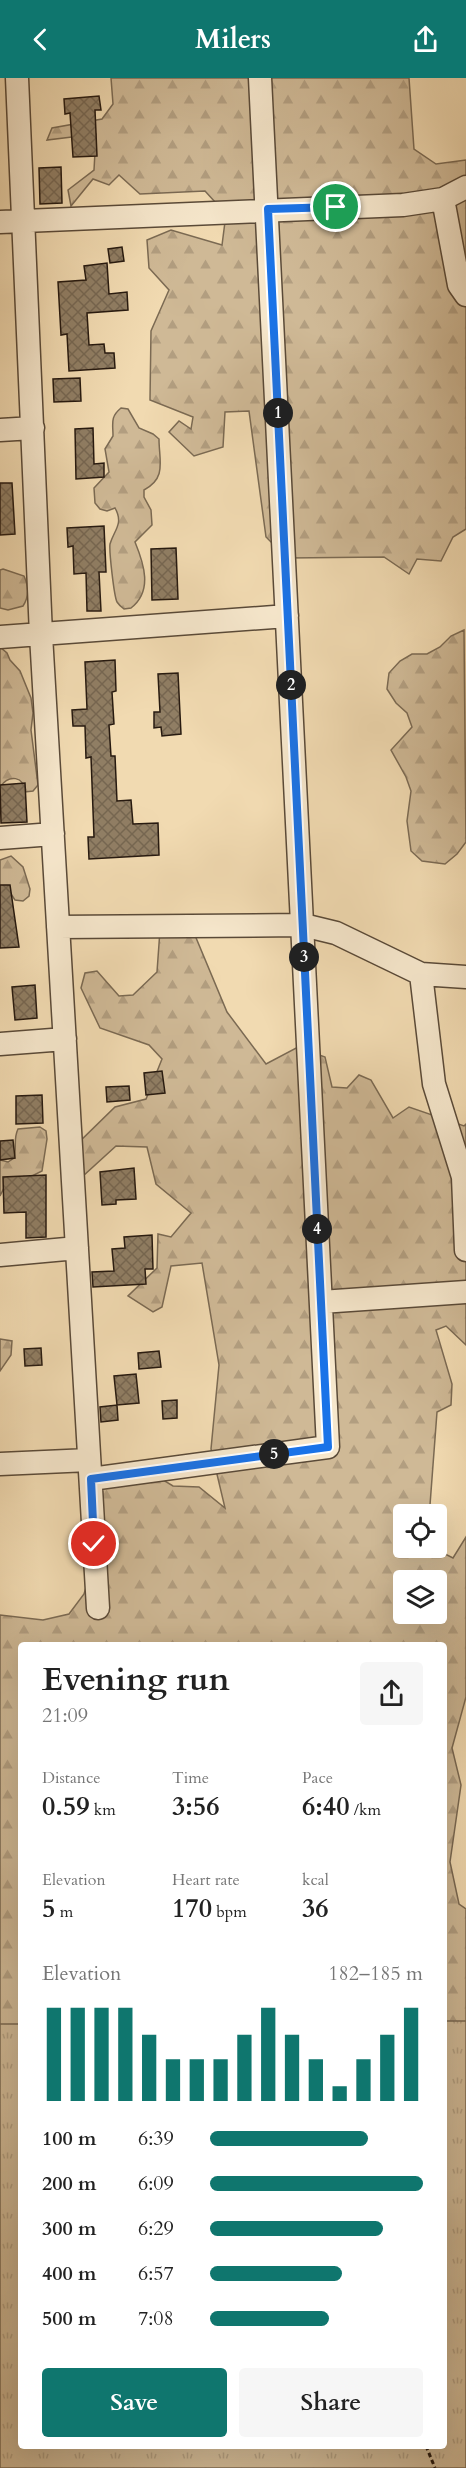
<!DOCTYPE html>
<html lang="en">
<head>
<meta charset="utf-8">
<style>
  :root { --surface:#fff; --page:#f6f6f6; --text:#222; --muted:#767676; --accent:#0f766e }
  body { margin:0; font-family:Cardo,serif; background:var(--page); color:var(--text); height:100vh; display:flex; flex-direction:column; font-size:22px; white-space:nowrap }
  * { box-sizing:border-box; margin:0 }
  p { font-size:20px; color:var(--muted) }
  .icon { flex:none; width:33px; height:33px; fill:none; stroke:currentColor; stroke-width:2; stroke-linecap:round; stroke-linejoin:round }
  .map { position:relative; flex:1; overflow:hidden }
  .drawer { position:absolute; left:18px; top:1564px; width:429px; height:807px; display:flex; flex-direction:column; background:var(--surface); border-radius:6px; box-shadow:0 6px 24px #0002 }
  .drawer>* { flex:none }
  .tools { position:absolute; left:393px; top:1426px; display:grid; gap:12px }
  .tools a { display:grid; place-items:center; width:54px; height:54px; border-radius:6px; background:var(--surface); box-shadow:0 6px 24px #0002; font-size:30px }
  .pin { position:absolute; display:grid; place-items:center; width:51px; height:51px; color:#fff; margin:-26px; border:3px solid #fff; border-radius:50%; box-shadow:0 2px 6px #0007 }
  .km { position:absolute; width:30px; height:30px; margin:-15px; border-radius:50%; background:#222; color:#fff; font-size:16px; line-height:30px; text-align:center }
  .round { display:grid; place-items:center; flex:none; width:63px; height:63px; border-radius:6px; background:var(--page) }
  .summary { display:flex; align-items:center; justify-content:space-between; height:102px; padding:0 24px }
  h1 { font-size:33px; font-weight:700; line-height:45px }
  .stats { display:grid; grid-template-columns:repeat(3,1fr); gap:9px; height:102px; padding:6px 24px }
  .stats div { display:grid; align-content:center }
  .stats b { font-size:26px; font-weight:700 }
  .stats small { font-size:16px; font-weight:400 }
  .stats p { font-size:16px }
  .chart { height:168px; padding:12px 24px }
  .chart p { display:flex; justify-content:space-between }
  .chart svg { width:100%; height:108px; margin-top:6px; stroke:var(--accent); stroke-width:6 }
  .button { display:flex; gap:12px; margin-top:auto; padding:12px 24px }
  .button a { flex:1; height:69px; border-radius:6px; background:var(--accent); color:#fff; font-size:24px; font-weight:700; line-height:69px; text-align:center }
  .button a+a { background:var(--page); color:var(--text) }
  ul { padding:0 24px; list-style:none; font-size:20px }
  li { display:grid; grid-template-columns:96px 72px 1fr; align-items:center; height:45px }
  li i { height:15px; border-radius:8px; background:var(--accent) }
  header { display:flex; justify-content:space-between; align-items:center; height:78px; padding:0 24px; background:var(--accent); color:#fff; font-size:27px; font-weight:700 }
  .map>svg:first-child { display:block }
  .forest { fill:url(#forest-firs); stroke:#7b6a53; stroke-width:1.5; fill-rule:evenodd }
  .park { fill:url(#park-tufts); stroke:#7b6a53; stroke-width:1.5 }
  .building { fill:url(#building-cross-hatch); stroke:#271a10; stroke-width:1.5 }
  .lines { fill:none; stroke-linecap:round; stroke-linejoin:round }
  .minor-casing { stroke:#5a4a38; stroke-width:25 }
  .path { stroke:#271a10; stroke-width:3; stroke-dasharray:4.5 3; stroke-linecap:butt }
  .minor { stroke:#f6e7cc; stroke-width:22 }
  .route-casing { stroke:#fff; stroke-width:12 }
  .route { stroke:#1a73e8; stroke-width:8 }
</style>
</head>
<body>
<header><svg class="icon" aria-label="back" viewBox="0 0 24 24"><path d="M15 5l-7 7 7 7"/></svg>Milers<svg class="icon" aria-label="share" viewBox="0 0 24 24"><path d="M12 15V3M7 8l5-5 5 5M5 13v7h14v-7"/></svg></header>
<div class="map">
<svg width="466" height="2390" viewBox="0 0 466 2390">
  <defs>
    <pattern id="forest-firs" width="22" height="20" patternUnits="userSpaceOnUse" patternTransform="scale(1.5)"><rect width="22" height="20" fill="#cfb996"/><path d="M5 1l3.5 6h-7zM16 11l3.5 6h-7z" fill="#b29e80"/></pattern>
    <pattern id="park-tufts" width="24" height="20" patternUnits="userSpaceOnUse" patternTransform="scale(1.5)"><rect width="24" height="20" fill="#cfb996"/><path d="M3 7l-1-3M5 7V3M7 7l1-3M15 17l-1-3M17 17v-4M19 17l1-3" fill="none" stroke="#b29e80"/></pattern>
    <pattern id="building-cross-hatch" width="8" height="8" patternUnits="userSpaceOnUse" patternTransform="scale(1.5)"><rect width="8" height="8" fill="#907e64"/><path d="M0 0l8 8M0 8l8-8" fill="none" stroke="#766651"/></pattern>
  </defs>
  <rect width="100%" height="100%" fill="#f1dab1"/>
  <filter id="stains"><feTurbulence type="fractalNoise" baseFrequency=".00333" numOctaves="4"/><feColorMatrix values="0 0 0 0 .2 0 0 0 0 .09 0 0 0 0 .02 0 0 0 .5 -.17"/></filter>
  <radialGradient id="worn" r=".72"><stop offset=".6" stop-color="#630" stop-opacity="0"/><stop offset="1" stop-color="#630" stop-opacity=".3"/></radialGradient>
  <path class="forest" d="M111,0H409L414,71L436,86L466,82V451L453,459L441,483L417,481L409,496L384,479L287,480L266,459L249,333L225,334L223,369L194,378L169,354L179,343L191,351L193,339L150,322L151,253L169,212L149,190L147,162L171,152L222,167L226,136L205,113L140,116L119,97L109,107L93,101L71,128L68,112L94,92L96,56L47,62L52,50L102,41L113,26Z
    M121,330L128,331L139,350L153,356L159,361C159,383 167,400 144,412V419L151,432L152,447L135,464C144,486 153,513 131,530L124,531C120,528 119,527 117,524C114,518 109,473 110,466C114,452 124,446 115,430L107,433L100,431L95,425L94,410L109,394L105,371L113,358C113,345 110,339 121,330Z
    M3,491L24,498C29,509 29,519 23,528L8,532L0,530V492Z
    M464,552L466,764L457,776L445,786L422,783L411,773L407,743L411,713L406,699L391,672L412,649L407,635L396,625L387,611L389,595L400,583L412,576H427L440,569L451,558Z
    M0,569L7,575L10,582L20,593L31,620L33,635L31,652L38,707L33,713L25,714C24,698 9,696 0,709Z
    M11,778L23,789L30,811L29,818L23,823L15,822L7,810L0,809V782Z
    M160,852L194,855L227,934L266,986L298,969L325,979L332,1009L347,1010L359,997L371,1002L393,1040L409,1029L464,1048L466,1046V1267L446,1248L436,1252L452,1306L451,1327L437,1334L430,1427L432,1437H404V1470H436L437,1455L441,1474L453,1480L466,1459V1619L452,1670L461,1707L450,1784L459,1826L466,1831V2390L444,2368V1568H21V2034L0,2035V1537L43,1542L69,1536L84,1516L99,1466L93,1410L150,1394L173,1408L199,1409L225,1430L211,1371L219,1287L202,1185L171,1188L162,1229L153,1234L128,1218L157,1190L158,1156L171,1159L191,1135L156,1106L147,1069L116,1068L83,1098L70,1073L115,1029L146,1021L162,981L149,967L100,950L81,910L85,895L97,893L119,918L133,917L157,894ZM404,1503H436V1536H404Z
    M40,1049L46,1053L47,1061L42,1093L26,1101L6,1106L0,1118V1082L8,1084L14,1080C17,1070 13,1061 18,1051Z
    M0,1261L12,1263L11,1277L0,1293Z"/>
  <path class="park" d="M444,1943H466V2390H0V1946H21V2368H444Z"/>
  <path class="building" d="M99,18L101,32H95L97,78L73,79L70,35L65,36L64,21Z
    M61,89L62,125L40,126L39,90Z
    M122,169L124,183L110,185L108,171Z
    M107,185L109,216L127,214L128,232L87,235L89,267L104,266L105,275H114L115,290L69,293L67,256L61,257L58,204L86,202L84,188Z
    M80,300L81,323L54,324L53,301Z
    M93,350L94,386L104,385V399L76,401L75,351Z
    M0,405H12L15,456L0,457Z
    M104,448L106,494H99L101,533H87L86,495L74,496L73,468L68,469L67,450Z
    M176,470L178,521L152,522L151,471Z
    M115,582L116,613L112,614L114,646L109,647L111,678H115L117,723L131,722L133,746L158,745L159,777L89,781L88,759H94L91,679L86,680L85,648H73L72,632L87,631L85,584Z
    M178,595L181,656L162,658L161,649L154,650V634H160L158,596Z
    M25,705L27,744L1,745L0,707Z
    M0,807H10L19,869L0,870Z
    M35,907L37,940L15,942L12,909Z
    M162,993L165,1015L146,1017L144,995Z
    M129,1008L130,1022L107,1024L106,1009Z
    M42,1017L43,1045L16,1046V1018Z
    M13,1062L15,1080L0,1082V1063Z
    M134,1090L136,1121L116,1122V1126L102,1127L100,1094Z
    M46,1097V1159L26,1160V1134L4,1135L3,1099Z
    M152,1157L153,1191H145L146,1206L93,1209L92,1194L114,1193L112,1171L125,1170L124,1159Z
    M41,1270L42,1287L25,1288L24,1271Z
    M159,1273L161,1289L139,1291L138,1275Z
    M136,1296L139,1325L117,1327L114,1298Z
    M177,1322V1340L163,1341L162,1323Z
    M117,1327L118,1342L101,1344L100,1329Z"/>
  <g class="lines">
    <defs>
      <path id="minor" d="M17,0L41,557L98,1530
        M443,121L459,207L466,217
        M0,144L403,127L443,121L466,109
        M0,352L33,350
        M0,559L287,538
        M0,760L53,756
        M58,849L303,847L336,855L421,896L466,899
        M421,896L434,1006L463,1099L466,1172
        M0,966L65,961
        M0,1177L77,1170
        M321,1224L466,1214
        M0,1386L89,1382
        M91,1401L328,1369L260,0"/>
    </defs>
    <use href="#minor" class="minor-casing"/>
    <path class="path" d="M426,2368L435,2390"/>
    <use href="#minor" class="minor"/>
  </g>
  <g class="lines">
    <defs>
      <path id="route" d="M94,1466L91,1401L328,1369L268,131L336,129"/>
    </defs>
    <use href="#route" class="route-casing"/>
    <use href="#route" class="route"/>
  </g>
  <rect width="100%" height="100%" filter="url(#stains)"/>
  <rect width="100%" height="100%" fill="url(#worn)"/>
</svg>
<div class="tools">
<a><svg class="icon" aria-label="locate" viewBox="0 0 24 24"><circle cx="12" cy="12" r="6"/><path d="M12 2v4M12 18v4M2 12h4M18 12h4"/></svg></a>
<a><svg class="icon" aria-label="layers" viewBox="0 0 24 24"><path d="M12 4l9 5-9 5-9-5zM3 14l9 5 9-5"/></svg></a>
</div>
<div class="pin" style="left:336px;top:129px;background:#1e9e55"><svg class="icon" aria-label="arrive" viewBox="0 0 24 24"><path d="M6 21V4h12l-3 4 3 4H6"/></svg></div>
<div class="pin" style="left:94px;top:1466px;background:#d93025"><svg class="icon" aria-label="check" viewBox="0 0 24 24"><path d="M5 12l5 5 9-10"/></svg></div>
<b class="km" style="left:278px;top:335px">1</b>
<b class="km" style="left:291px;top:607px">2</b>
<b class="km" style="left:304px;top:879px">3</b>
<b class="km" style="left:317px;top:1151px">4</b>
<b class="km" style="left:274px;top:1376px">5</b>
<section class="drawer">
<div class="summary"><div><h1>Evening run</h1><p>21:09</p></div><a class="round"><svg class="icon" aria-label="share" viewBox="0 0 24 24"><path d="M12 15V3M7 8l5-5 5 5M5 13v7h14v-7"/></svg></a></div>
<div class="stats">
<div><p>Distance</p><b>0.59<small> km</small></b></div>
<div><p>Time</p><b>3:56</b></div>
<div><p>Pace</p><b>6:40<small> /km</small></b></div>
</div>
<div class="stats">
<div><p>Elevation</p><b>5<small> m</small></b></div>
<div><p>Heart rate</p><b>170<small> bpm</small></b></div>
<div><p>kcal</p><b>36</b></div>
</div>
<div class="chart"><p><span>Elevation</span>182–185 m</p>
<svg viewBox="0 0 160 44" preserveAspectRatio="none"><path d="M5 44V6M15 44V6M25 44V6M35 44V6M45 44V17M55 44V27M65 44V27M75 44V27M85 44V17M95 44V6M105 44V17M115 44V27M125 44V38M135 44V27M145 44V17M155 44V6"/></svg>
</div>
<ul>
<li><b>100 m</b>6:39<i style="width:74%"></i></li>
<li><b>200 m</b>6:09<i style="width:100%"></i></li>
<li><b>300 m</b>6:29<i style="width:81%"></i></li>
<li><b>400 m</b>6:57<i style="width:62%"></i></li>
<li><b>500 m</b>7:08<i style="width:56%"></i></li>
</ul>
<div class="button"><a>Save</a><a>Share</a></div>
</section>
</div>
</body>
</html>
